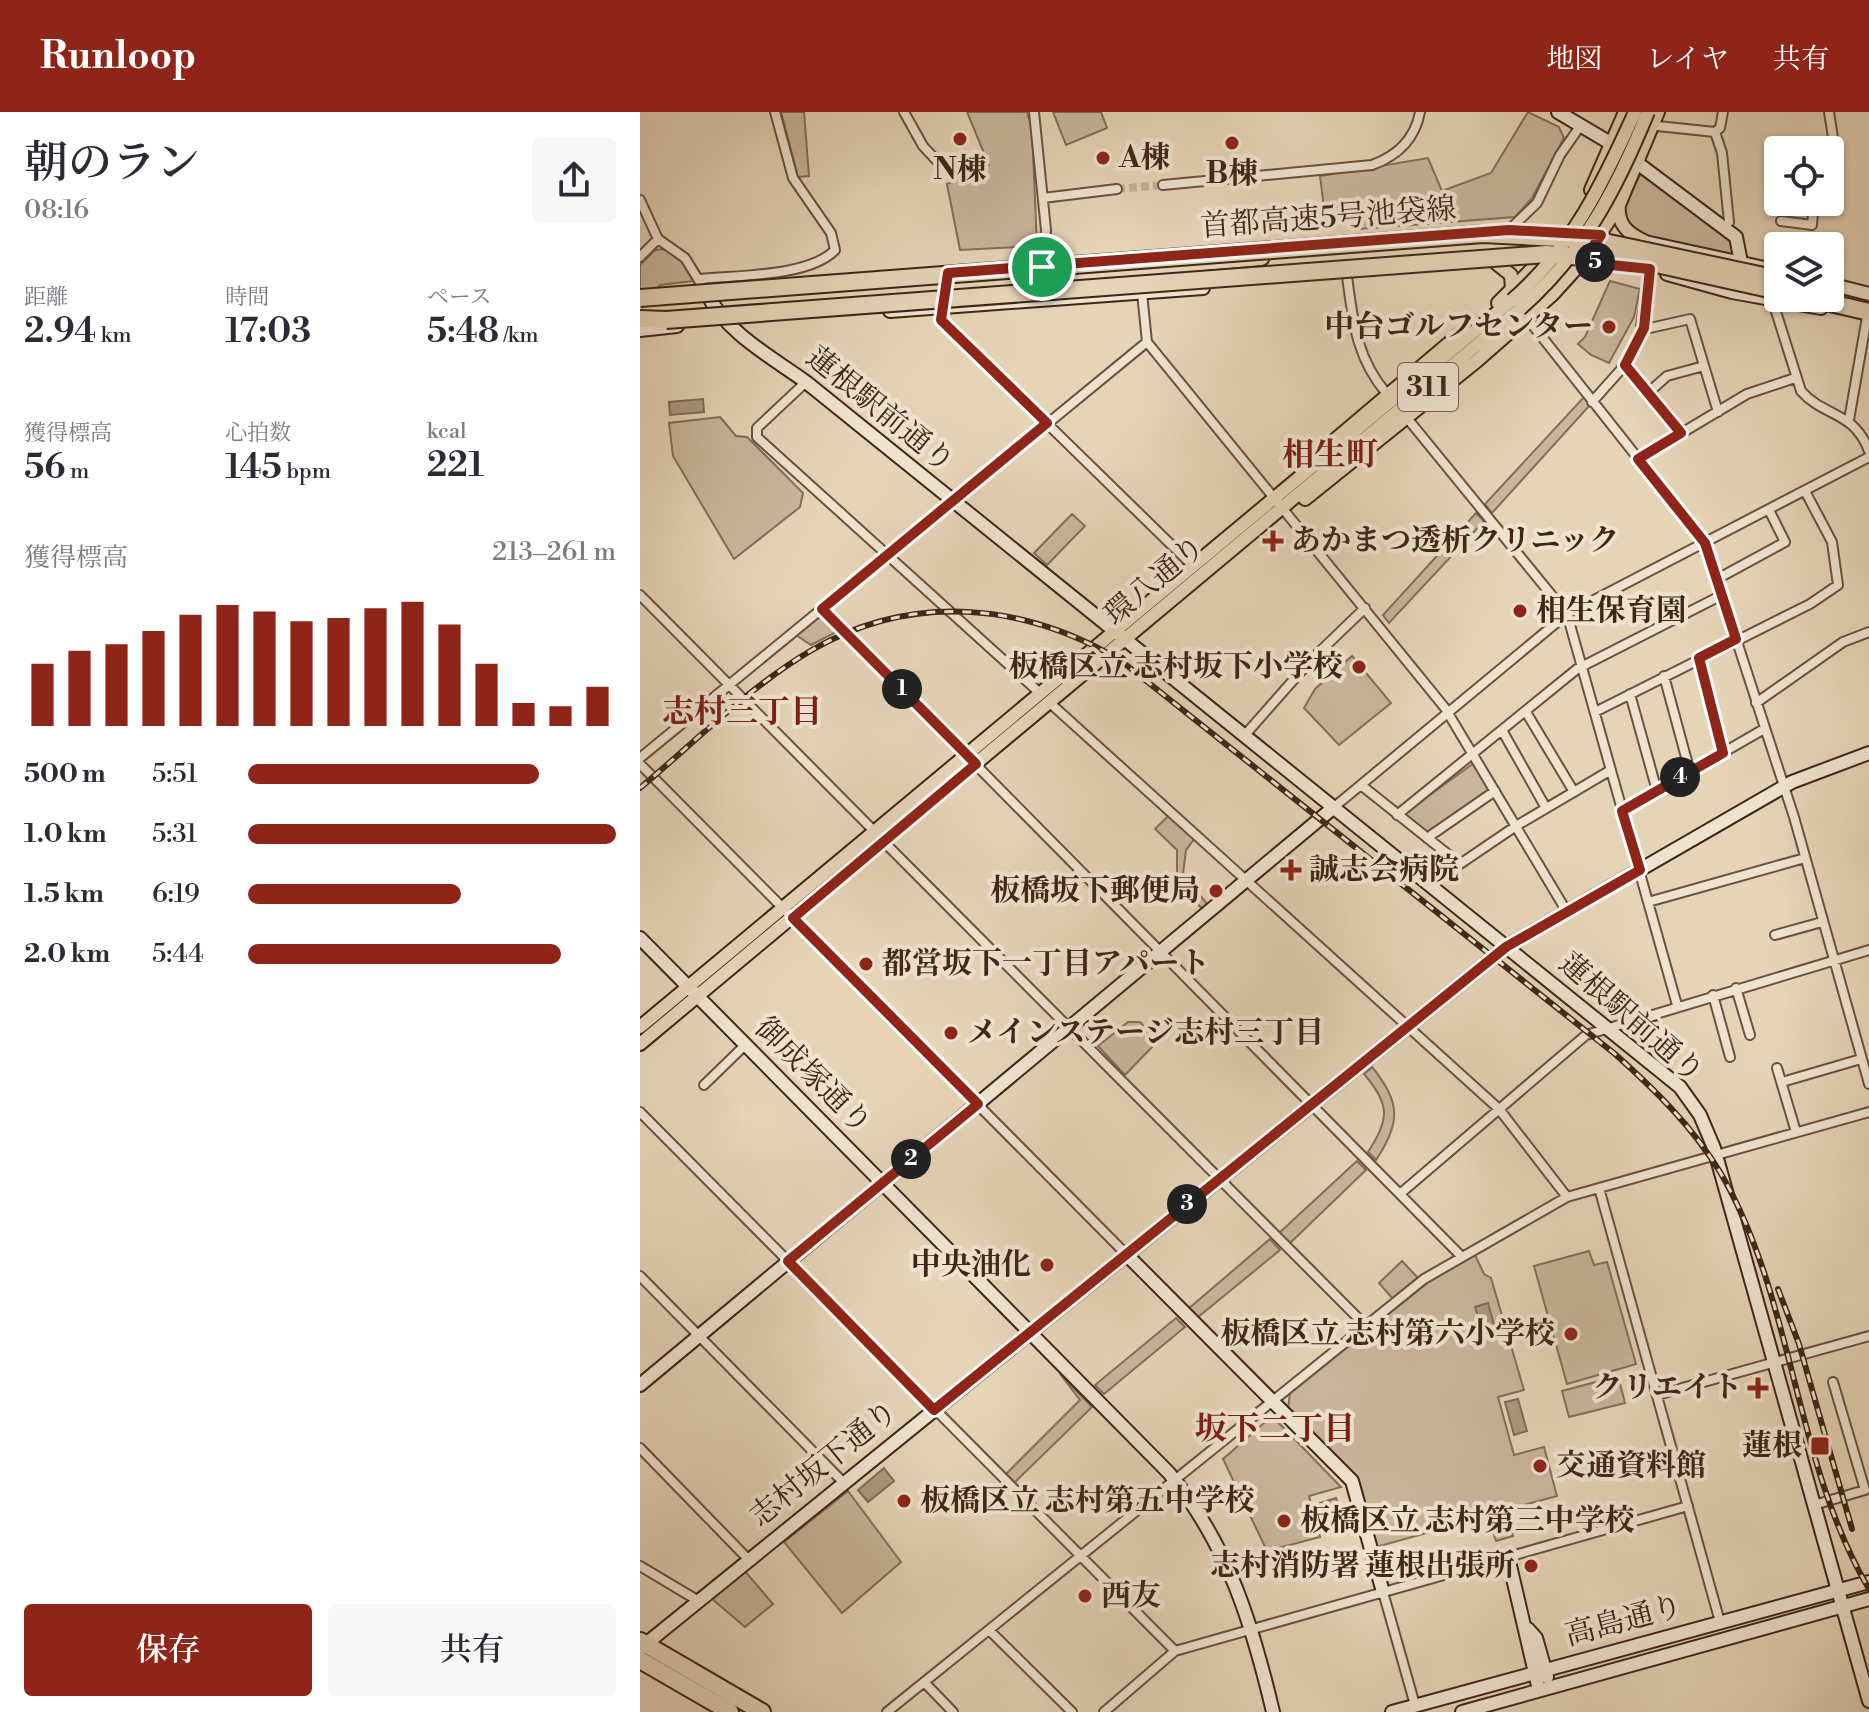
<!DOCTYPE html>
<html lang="ja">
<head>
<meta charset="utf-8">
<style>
  :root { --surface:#fff; --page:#f7f7f7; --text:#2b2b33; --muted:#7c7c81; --accent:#8f2418 }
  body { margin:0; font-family:"Libre Bodoni","Noto Serif JP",serif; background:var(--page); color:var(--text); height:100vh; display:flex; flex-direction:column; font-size:30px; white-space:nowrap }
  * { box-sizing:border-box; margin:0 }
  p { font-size:26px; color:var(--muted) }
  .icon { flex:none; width:44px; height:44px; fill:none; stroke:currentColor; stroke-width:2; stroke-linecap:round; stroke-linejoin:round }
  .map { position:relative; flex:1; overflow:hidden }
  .sheet { display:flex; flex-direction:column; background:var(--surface); width:640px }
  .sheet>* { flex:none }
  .fabs { position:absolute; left:1124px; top:24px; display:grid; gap:16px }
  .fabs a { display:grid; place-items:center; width:80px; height:80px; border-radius:8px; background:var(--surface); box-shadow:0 2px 6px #0004; font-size:40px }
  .pin { position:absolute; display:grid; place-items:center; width:68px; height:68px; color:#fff; margin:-34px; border:4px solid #fff; border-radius:50%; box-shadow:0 2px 8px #0007 }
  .km { position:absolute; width:40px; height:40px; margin:-20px; border-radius:50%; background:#222; color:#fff; font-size:22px; line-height:40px; text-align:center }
  .round { display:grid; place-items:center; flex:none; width:84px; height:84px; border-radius:8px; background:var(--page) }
  .summary { display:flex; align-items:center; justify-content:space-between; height:136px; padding:0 24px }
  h1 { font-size:44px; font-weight:600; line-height:60px }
  .stats { display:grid; grid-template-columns:repeat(3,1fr); gap:12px; height:136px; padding:8px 24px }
  .stats div { display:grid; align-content:center }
  .stats b { font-size:34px; font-weight:600 }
  .stats small { font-size:22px; font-weight:400 }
  .stats p { font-size:22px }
  .chart { height:224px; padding:16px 24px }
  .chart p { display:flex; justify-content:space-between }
  .chart svg { width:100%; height:144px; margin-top:8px; stroke:var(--accent); stroke-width:6 }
  .cta { display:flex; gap:16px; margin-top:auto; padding:16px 24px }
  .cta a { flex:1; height:92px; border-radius:8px; background:var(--accent); color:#fff; font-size:32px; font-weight:600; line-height:92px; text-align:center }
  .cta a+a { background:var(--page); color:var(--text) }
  ul { padding:0 24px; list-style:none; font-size:26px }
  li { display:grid; grid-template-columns:128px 96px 1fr; align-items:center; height:60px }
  li i { height:20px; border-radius:10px; background:var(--accent) }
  header { display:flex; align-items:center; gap:48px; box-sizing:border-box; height:112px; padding:0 40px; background:var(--accent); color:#fff }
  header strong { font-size:38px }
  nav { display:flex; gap:44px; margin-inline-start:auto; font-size:28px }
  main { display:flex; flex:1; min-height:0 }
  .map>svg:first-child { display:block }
  .green { fill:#cab69c; stroke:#846e5a; stroke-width:2 }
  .water { fill:#ad9981; stroke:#816b57; stroke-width:2 }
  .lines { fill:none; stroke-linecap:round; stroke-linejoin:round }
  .street-tunnel { stroke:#c5b197; stroke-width:8; stroke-dasharray:8 4; stroke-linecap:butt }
  .street-casing { stroke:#69523f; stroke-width:12 }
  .secondary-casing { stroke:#3f2617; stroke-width:16 }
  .primary-casing { stroke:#3f2617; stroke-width:16 }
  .highway-casing { stroke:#3f2617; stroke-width:20 }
  .street { stroke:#efe3d0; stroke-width:8 }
  .secondary { stroke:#efe3d0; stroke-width:12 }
  .primary { stroke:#e6d4b7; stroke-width:12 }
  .highway { stroke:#e6d4b7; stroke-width:16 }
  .rail-casing { stroke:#3f2617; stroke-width:6 }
  .rail { stroke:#efe3d0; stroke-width:3; stroke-dasharray:9; stroke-linecap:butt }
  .primary-bridge-casing { stroke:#3f2617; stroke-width:16; stroke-linecap:butt }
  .highway-bridge-casing { stroke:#3f2617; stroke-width:20; stroke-linecap:butt }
  .primary-bridge { stroke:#e6d4b7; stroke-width:12 }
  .highway-bridge { stroke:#e6d4b7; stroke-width:16 }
  .route-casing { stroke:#fff; stroke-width:16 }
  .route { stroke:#8f2418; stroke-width:10 }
  .poi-dot { fill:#8f2418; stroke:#efe3d0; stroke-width:3 }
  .labels { text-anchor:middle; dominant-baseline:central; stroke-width:8; stroke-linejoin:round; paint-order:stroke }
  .shield { fill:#efe3d0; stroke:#745f4e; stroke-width:2 }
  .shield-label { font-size:28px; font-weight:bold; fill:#3f2617 }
  .poi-label { font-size:30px; font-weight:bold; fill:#3f2617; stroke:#efe3d0; text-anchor:start }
  .street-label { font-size:30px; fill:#3f2617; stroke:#efe3d0 }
  .neighbourhood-label { font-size:32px; font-weight:bold; fill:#7a1f14; stroke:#efe3d0 }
</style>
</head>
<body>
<header>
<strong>Runloop</strong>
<nav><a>地図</a><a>レイヤ</a><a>共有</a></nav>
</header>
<main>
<section class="sheet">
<div class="summary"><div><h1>朝のラン</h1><p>08:16</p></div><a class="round"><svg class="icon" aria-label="share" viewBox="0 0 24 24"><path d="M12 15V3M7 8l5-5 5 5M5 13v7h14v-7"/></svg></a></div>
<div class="stats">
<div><p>距離</p><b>2.94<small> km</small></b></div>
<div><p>時間</p><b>17:03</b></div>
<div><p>ペース</p><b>5:48<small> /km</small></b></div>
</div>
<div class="stats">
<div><p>獲得標高</p><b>56<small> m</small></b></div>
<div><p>心拍数</p><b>145<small> bpm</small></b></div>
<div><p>kcal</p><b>221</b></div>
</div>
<div class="chart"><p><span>獲得標高</span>213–261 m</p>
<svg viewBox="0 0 160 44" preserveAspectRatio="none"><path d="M5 44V25M15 44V21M25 44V19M35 44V15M45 44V10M55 44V7M65 44V9M75 44V12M85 44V11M95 44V8M105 44V6M115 44V13M125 44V25M135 44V37M145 44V38M155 44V32"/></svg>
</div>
<ul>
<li><b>500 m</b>5:51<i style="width:79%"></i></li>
<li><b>1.0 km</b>5:31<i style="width:100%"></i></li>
<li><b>1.5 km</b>6:19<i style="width:58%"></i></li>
<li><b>2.0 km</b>5:44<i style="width:85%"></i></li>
</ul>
<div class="cta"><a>保存</a><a>共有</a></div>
</section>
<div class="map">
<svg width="1229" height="1600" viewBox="0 0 1229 1600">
  <rect width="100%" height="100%" fill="#e6d4b7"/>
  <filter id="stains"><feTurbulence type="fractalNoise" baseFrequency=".0025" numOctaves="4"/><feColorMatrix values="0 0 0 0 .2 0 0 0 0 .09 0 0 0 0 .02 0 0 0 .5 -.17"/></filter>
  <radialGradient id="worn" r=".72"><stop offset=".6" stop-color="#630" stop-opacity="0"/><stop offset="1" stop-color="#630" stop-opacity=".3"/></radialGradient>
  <path class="green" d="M141,0H164L169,64L158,65Z
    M327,0H387L392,18L397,134L320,138L307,72L349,53Z
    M413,0H461L467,16L426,33Z
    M888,0L919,15L924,26L892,86L875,105L720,117L719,93L684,96L680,64L788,46L802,79L851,61Z
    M1002,60L1092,125L1093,142L1004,126L988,117L983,93Z
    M24,137L42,149L54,169L20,173L16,179L0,178V153L15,138Z
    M970,169L1000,177L994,205L969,251L951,243L938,232L945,225Z
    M944,285L950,293L852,401L845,392Z
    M80,305L96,324L107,325L163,381L160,395L94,447L33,344L29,311Z
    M836,401L844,409L749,511L743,503Z
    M432,402L445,414L407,453L394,441Z
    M182,497L202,517L171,533L153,521Z
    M712,544L751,591L699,633L664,596L675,577Z
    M834,651L850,677L849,682L786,722L765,705V701Z
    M529,703L555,726L546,738L543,762L567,792L562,797L537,767V738L515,717Z
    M488,910H500L518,929L485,963L458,934Z
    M732,955C761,990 761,1011 736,1048L728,1040C750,1007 750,992 724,962Z
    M717,1049L726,1058L649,1132L639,1121Z
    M630,1127L640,1138L557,1206L548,1197Z
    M949,1139L954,1153L967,1150L996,1252L927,1272L894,1154Z
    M835,1143L844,1162L851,1166L884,1278L858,1285L874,1343L904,1335L917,1384L866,1398L873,1424L856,1429L848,1404L736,1435L717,1367L648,1297L650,1280L791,1168Z
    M762,1149L778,1166L753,1187L739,1171Z
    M536,1206L545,1215L464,1282L455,1273Z
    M420,1262L452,1295L373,1372L365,1363L440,1288Z
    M978,1264L985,1291L929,1305L922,1279Z
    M632,1304L701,1375L669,1384L680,1425L627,1439L583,1347Z
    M208,1379L261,1450L202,1501L144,1430Z
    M104,1458L133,1492L105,1515L71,1486Z"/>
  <path class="water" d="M63,287L64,300L30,303L29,290Z
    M848,1191L856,1220L844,1224L835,1195Z
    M878,1287L887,1319L874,1323L865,1290Z
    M244,1356L254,1369L228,1390L218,1378Z
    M696,1386L705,1417L689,1422L680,1391Z"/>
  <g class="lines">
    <path class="street-tunnel" d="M477,77L523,73"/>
    <defs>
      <path id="street" d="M264,0L283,34L298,50
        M394,0L406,118L402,155
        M1189,0L1196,45H1190
        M1008,13L1075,20L1082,41L1089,110
        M1075,20L1080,16L1083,0
        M523,73L732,53C757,44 775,27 780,0
        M403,86L477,77
        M0,88L18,127L45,146L66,180
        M1141,109L1172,113L1174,90
        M869,118L897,91L920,43L941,13
        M0,145L18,127
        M1010,157L1001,214L1010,216L1050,207L1078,300
        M307,162L301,208L553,454
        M707,164C713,209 716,246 747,282
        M61,167C97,163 169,165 195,138L191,121L153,66L135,0
        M1132,187L1161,279C1185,306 1213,298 1229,339
        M887,206L1065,431L1154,705L1229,972
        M507,230L805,596L927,800
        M985,253L1041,321
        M166,270L117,316V325L401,582
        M1008,281L1027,264L1064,254
        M952,290L985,253L1006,211
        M767,306L927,502L1037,893
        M1209,308L1227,205
        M998,347L1107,282L1155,266
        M1077,467L1145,430L1129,398
        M0,483L235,720
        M182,497L822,1145
        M1059,546L1083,641
        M1024,564L1050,660
        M990,582L1017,679
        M410,591L859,997L927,1085
        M1116,591L1203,530L1229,520
        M886,600L934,680
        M955,600L1170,492L1198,473L1192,430L1165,379
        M863,620L906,696
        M604,624L671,548L725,496
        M0,646L507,230L502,181
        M0,652L486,1142
        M721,673L820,752L876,714L971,658
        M693,696L927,502L1229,345
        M982,699L1124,617
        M757,703L937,557L1082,483
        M787,726L855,679
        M243,729L726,1214
        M1008,790L1165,746
        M1135,823L1182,810
        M1096,876L1110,923
        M1073,883L1090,945
        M1137,956L1156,1020
        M1142,970L1221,947
        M64,973L101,937
        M0,1000L535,1539
        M959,1076L1080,1510
        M761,1081L946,923L1229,838
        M0,1164L203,1370
        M1017,1283L1229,1224
        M0,1336L108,1447
        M1174,1393L1225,1378L1193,1270
        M0,1454L57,1488
        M743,1480L775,1593
        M349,1518L432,1600
        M284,1570L313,1600
        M247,1600L784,1167L927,1085L1229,1000
        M464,1600L535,1539L1048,1394"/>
      <path id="secondary" d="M918,0L977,35
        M992,47L1096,125L1101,150
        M996,128L1138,159
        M1027,162L1092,180L1181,196
        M1190,172L1229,182
        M66,180C86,221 130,244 166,270L1040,975L1060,1003L1074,1036L1229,1589
        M250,199L563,176
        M0,218L37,214
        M0,826L529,1361C588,1433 612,1511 633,1600
        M486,1142L712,1369L743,1480
        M0,1273L693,696
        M868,1445L899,1578
        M888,1517L896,1526L907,1565
        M2,1535L866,835L1152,670L1229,641
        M752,1600L1229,1470
        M822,1600L1229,1487"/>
      <path id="primary" d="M951,78L985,0
        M979,93C977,112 988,122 1004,129
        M856,151L871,163L872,178
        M858,191L910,139
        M671,348L822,220
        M665,387L838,248L912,183L942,150L979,93L1018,0
        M0,915L872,188
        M0,932L880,197"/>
      <path id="highway" d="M424,163L621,145
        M1169,186L1229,200
        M0,207L26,208
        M0,1529L122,1600
        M0,1548L90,1600"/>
    </defs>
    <use href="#street" class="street-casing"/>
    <use href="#secondary" class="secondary-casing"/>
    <use href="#primary" class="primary-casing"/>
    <use href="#highway" class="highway-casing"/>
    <use href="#street" class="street"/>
    <use href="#secondary" class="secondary"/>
    <use href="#primary" class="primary"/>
    <use href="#highway" class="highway"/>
    <defs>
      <path id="rail" d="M0,676C55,630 110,574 172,538C272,480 384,491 480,548L975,942C1015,978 1052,1014 1080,1060C1155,1188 1153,1348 1229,1477
        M1138,1177L1159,1232L1212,1417"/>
    </defs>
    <use href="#rail" class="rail-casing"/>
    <use href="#rail" class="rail"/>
    <defs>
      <path id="primary-bridge" d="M872,188C932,136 963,71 995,0
        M880,197C943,142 977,76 1008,0"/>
      <path id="highway-bridge" d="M0,186L843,122L955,128L1138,167
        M26,208L906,142L1007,150L1138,179"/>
    </defs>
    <use href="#primary-bridge" class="primary-bridge-casing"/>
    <use href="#highway-bridge" class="highway-bridge-casing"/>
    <use href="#primary-bridge" class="primary-bridge"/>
    <use href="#highway-bridge" class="highway-bridge"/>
  </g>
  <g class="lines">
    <defs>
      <path id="route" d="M869,118L961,123L942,150L1010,157L1004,216L985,253L1041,321L998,347L1065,431L1096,527L1059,546L1083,641L982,699L1000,758L866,835L294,1298L148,1149L338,992L153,806L336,652L182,497L407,311L301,208L308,161Z"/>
    </defs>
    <use href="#route" class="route-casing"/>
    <use href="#route" class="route"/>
  </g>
  <g class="poi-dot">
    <circle cx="320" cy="27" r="8"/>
    <circle cx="592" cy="31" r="8"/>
    <circle cx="463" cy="46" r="8"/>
    <circle cx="969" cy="215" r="8"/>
    <path d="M629 417h8v8h8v8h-8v8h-8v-8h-8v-8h8z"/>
    <circle cx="880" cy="499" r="8"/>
    <circle cx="719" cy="555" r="8"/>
    <path d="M647 746h8v8h8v8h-8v8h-8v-8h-8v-8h8z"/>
    <circle cx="576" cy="779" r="8"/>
    <circle cx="226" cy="852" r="8"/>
    <circle cx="311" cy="921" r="8"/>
    <circle cx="407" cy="1153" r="8"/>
    <circle cx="931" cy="1222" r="8"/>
    <path d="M1114 1264h8v8h8v8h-8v8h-8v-8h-8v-8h8z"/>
    <rect x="1170" y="1324" width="20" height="20" rx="4"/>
    <circle cx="900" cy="1354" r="8"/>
    <circle cx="264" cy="1389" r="8"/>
    <circle cx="644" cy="1409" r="8"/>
    <circle cx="891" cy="1454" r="8"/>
    <circle cx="445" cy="1484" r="8"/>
  </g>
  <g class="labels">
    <rect class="shield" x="758" y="251" width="60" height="48" rx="6"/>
    <g class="shield-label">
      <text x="788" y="275">311</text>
    </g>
    <g class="poi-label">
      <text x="479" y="46">A棟</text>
      <text x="320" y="58" text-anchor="middle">N棟</text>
      <text x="592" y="62" text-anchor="middle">B棟</text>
      <text x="953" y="215" text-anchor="end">中台ゴルフセンター</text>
      <text x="651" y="429">あかまつ透析クリニック</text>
      <text x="896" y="499">相生保育園</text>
      <text x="703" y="555" text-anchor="end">板橋区立 志村坂下小学校</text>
      <text x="669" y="758">誠志会病院</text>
      <text x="560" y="779" text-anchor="end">板橋坂下郵便局</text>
      <text x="242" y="852">都営坂下一丁目アパート</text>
      <text x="327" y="921">メインステージ志村三丁目</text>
      <text x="391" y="1153" text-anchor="end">中央油化</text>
      <text x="915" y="1222" text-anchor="end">板橋区立 志村第六小学校</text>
      <text x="1102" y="1276" text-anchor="end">クリエイト</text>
      <text x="1162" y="1334" text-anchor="end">蓮根</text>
      <text x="916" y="1354">交通資料館</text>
      <text x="280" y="1389">板橋区立 志村第五中学校</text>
      <text x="660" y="1409">板橋区立 志村第三中学校</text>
      <text x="875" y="1454" text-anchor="end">志村消防署 蓮根出張所</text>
      <text x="461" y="1484">西友</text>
    </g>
    <g class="street-label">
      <text transform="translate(688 106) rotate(-4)">首都高速5号池袋線</text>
      <text transform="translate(240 298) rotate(39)">蓮根駅前通り</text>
      <text transform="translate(515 469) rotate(-40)">環八通り</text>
      <text transform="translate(991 906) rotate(41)">蓮根駅前通り</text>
      <text transform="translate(173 964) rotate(45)">御成塚通り</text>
      <text transform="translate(184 1352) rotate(-39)">志村坂下通り</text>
      <text transform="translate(984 1509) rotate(-15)">高島通り</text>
    </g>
    <g class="neighbourhood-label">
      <text x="690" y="343">相生町</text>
      <text x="102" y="600">志村三丁目</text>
      <text x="635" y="1317">坂下二丁目</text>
    </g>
  </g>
  <rect width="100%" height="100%" filter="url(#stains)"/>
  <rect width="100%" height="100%" fill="url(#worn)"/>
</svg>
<div class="fabs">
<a><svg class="icon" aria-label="locate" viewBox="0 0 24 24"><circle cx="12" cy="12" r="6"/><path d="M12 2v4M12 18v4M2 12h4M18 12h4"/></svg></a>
<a><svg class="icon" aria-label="layers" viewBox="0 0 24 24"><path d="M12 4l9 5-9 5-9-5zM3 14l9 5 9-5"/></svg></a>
</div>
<div class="pin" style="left:402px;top:155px;background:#1e9e55"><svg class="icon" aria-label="arrive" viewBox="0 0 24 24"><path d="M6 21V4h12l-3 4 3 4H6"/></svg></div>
<b class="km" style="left:262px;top:577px">1</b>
<b class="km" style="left:271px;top:1047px">2</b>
<b class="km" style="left:547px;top:1092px">3</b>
<b class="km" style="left:1040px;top:665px">4</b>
<b class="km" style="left:955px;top:150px">5</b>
</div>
</main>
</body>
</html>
